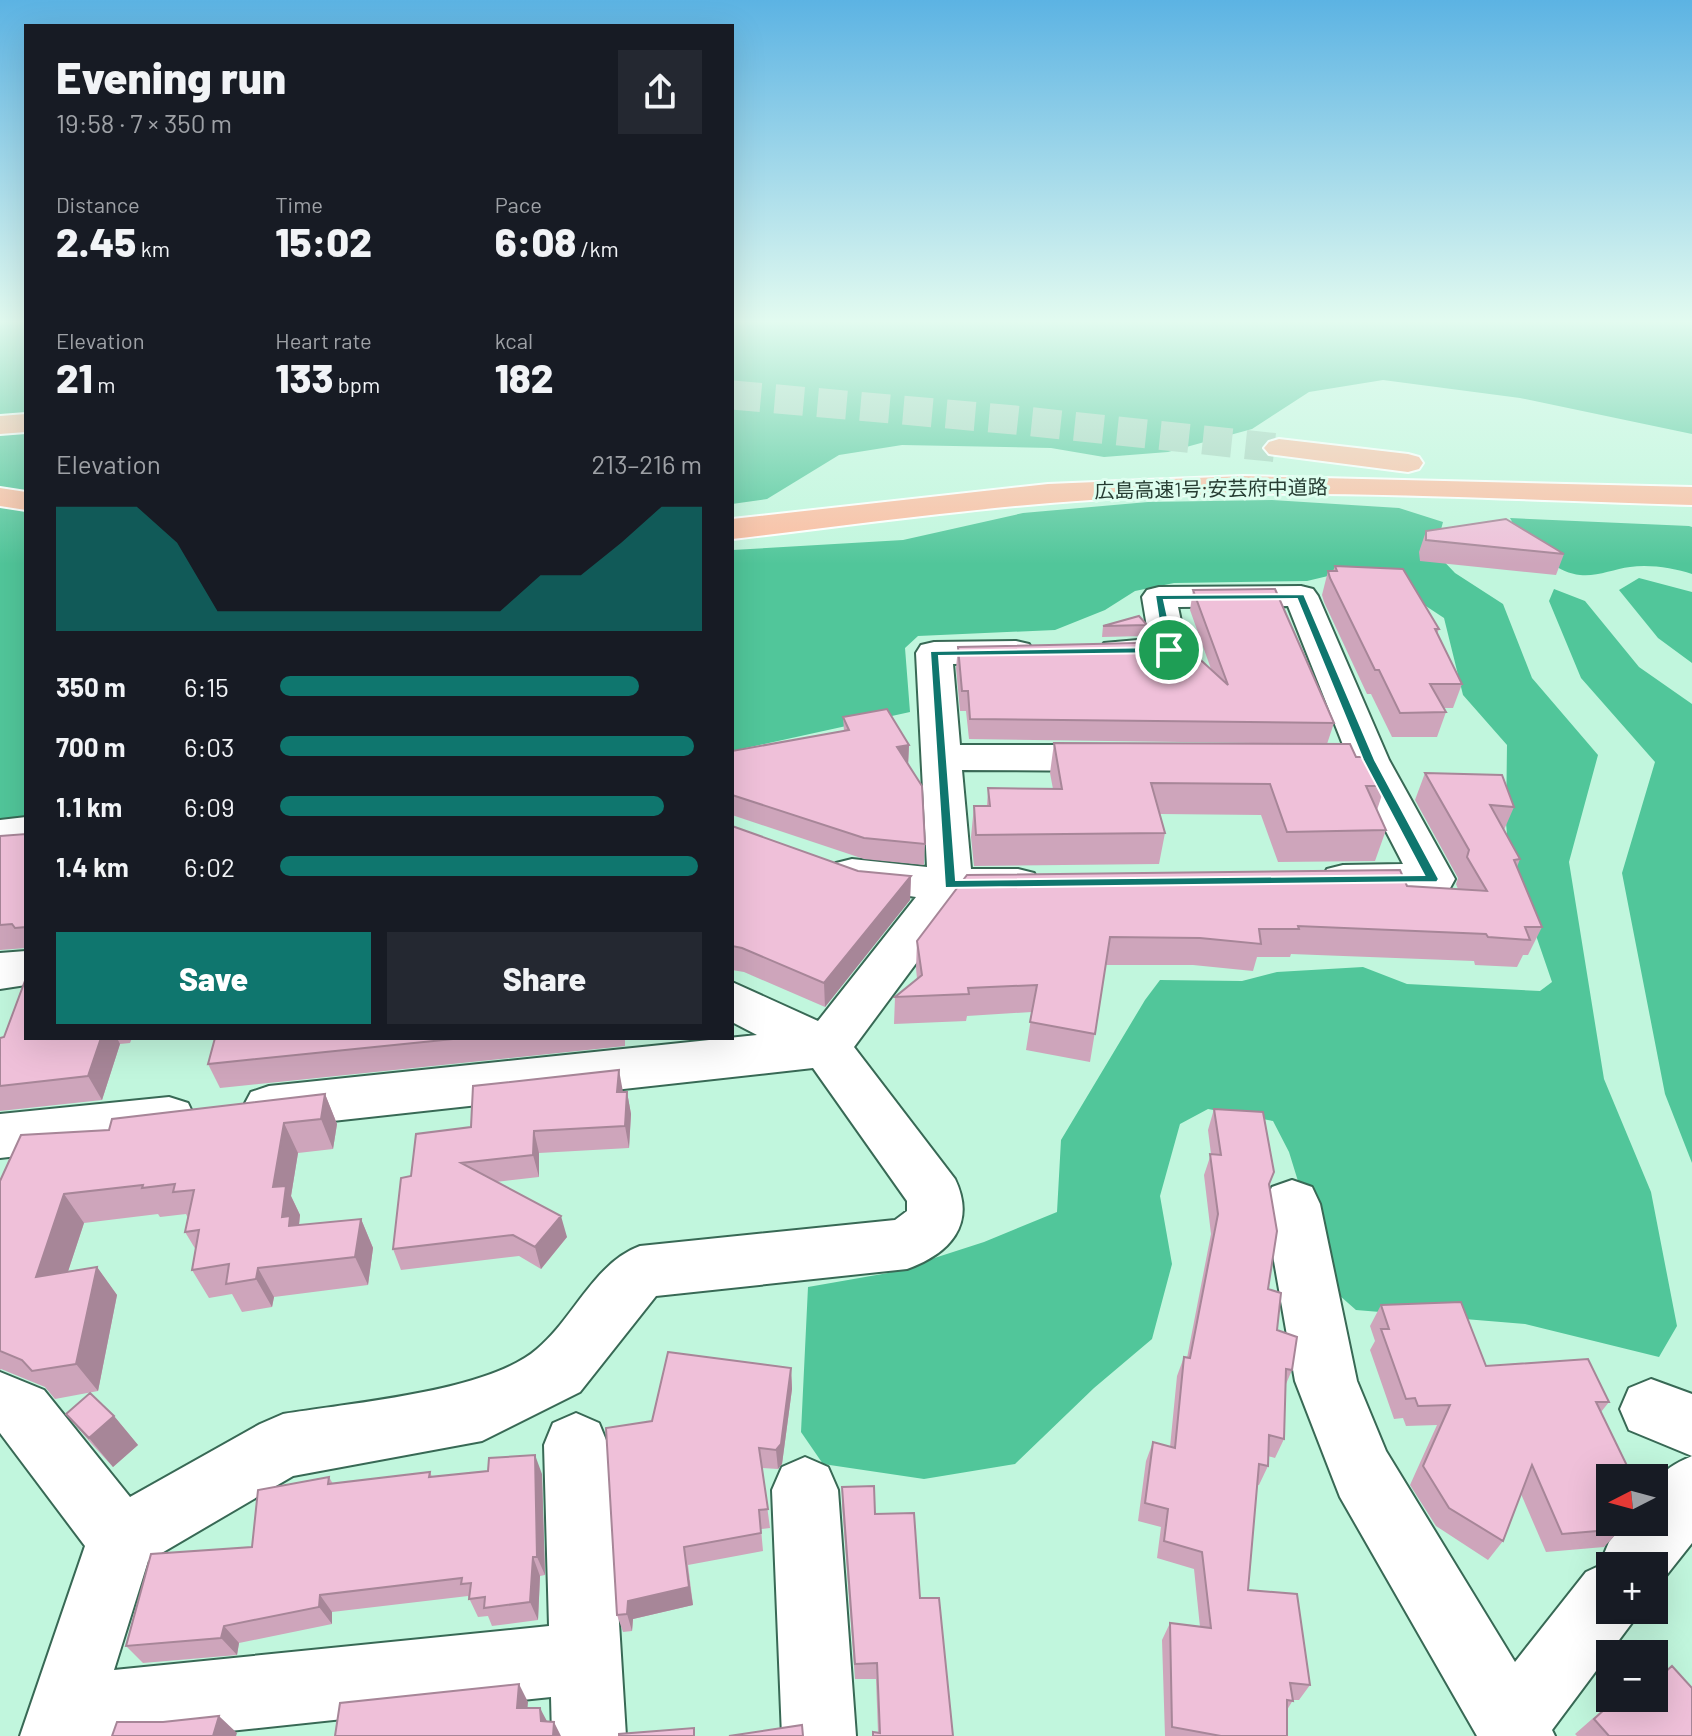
<!DOCTYPE html>
<html lang="en">
<head>
<meta charset="utf-8">
<style>
  :root { --surface:#171b24; --page:#242831; --text:#f1f3f6; --muted:#9ea1a6; --accent:#0f766e }
  body { margin:0; font-family:Barlow,"Noto Sans JP",sans-serif; background:var(--page); color:var(--text); height:100vh; display:flex; flex-direction:column; font-size:30px; white-space:nowrap }
  * { box-sizing:border-box; margin:0 }
  p { font-size:26px; color:var(--muted) }
  .icon { flex:none; width:44px; height:44px; fill:none; stroke:currentColor; stroke-width:2; stroke-linecap:round; stroke-linejoin:round }
  .map { position:relative; flex:1; overflow:hidden }
  .side { position:absolute; left:24px; top:24px; width:710px; height:1016px; display:flex; flex-direction:column; background:var(--surface); border-radius:0px; box-shadow:0 8px 32px #0002 }
  .side>* { flex:none }
  .needle { width:52px; rotate:264deg }
  .tools { position:absolute; left:1596px; top:1464px; display:grid; gap:16px }
  .tools a { display:grid; place-items:center; width:72px; height:72px; border-radius:0px; background:var(--surface); box-shadow:0 8px 32px #0002; font-size:40px }
  .pin { position:absolute; display:grid; place-items:center; width:68px; height:68px; color:#fff; margin:-34px; border:4px solid #fff; border-radius:50%; box-shadow:0 2px 8px #0007 }
  .round { display:grid; place-items:center; flex:none; width:84px; height:84px; border-radius:0px; background:var(--page) }
  .head { display:flex; align-items:center; justify-content:space-between; height:136px; padding:0 32px }
  h1 { font-size:44px; font-weight:800; line-height:60px }
  .metrics { display:grid; grid-template-columns:repeat(3,1fr); gap:12px; height:136px; padding:8px 32px }
  .metrics div { display:grid; align-content:center }
  .metrics b { font-size:40px; font-weight:800 }
  .metrics small { font-size:22px; font-weight:400 }
  .metrics p { font-size:22px }
  .chart { height:224px; padding:16px 32px }
  .chart p { display:flex; justify-content:space-between }
  .chart svg { width:100%; height:144px; margin-top:8px; fill:var(--accent); opacity:.7 }
  .button { display:flex; gap:16px; margin-top:auto; padding:16px 32px }
  .button a { flex:1; height:92px; border-radius:0px; background:var(--accent); color:#fff; font-size:32px; font-weight:800; line-height:92px; text-align:center }
  .button a+a { background:var(--page); color:var(--text) }
  ul { padding:0 32px; list-style:none; font-size:26px }
  li { display:grid; grid-template-columns:128px 96px 1fr; align-items:center; height:60px }
  li i { height:20px; border-radius:10px; background:var(--accent) }
  .map>svg:first-child { display:block }
  .forest { fill:#51c69a }
  .lines { fill:none; stroke-linecap:round; stroke-linejoin:round }
  .highway-tunnel { stroke:#a2d1bb; stroke-width:29; stroke-dasharray:29 14; stroke-linecap:butt }
  .minor-casing { stroke:#386955; stroke-width:4 }
  .highway-casing { stroke:#fff; stroke-width:4 }
  .minor { fill:#fff; fill-rule:evenodd }
  .highway { fill:#fbbda1; fill-rule:evenodd }
  .wall { fill:#cea5bb }
  .shaded-wall { fill:#a78698 }
  .building { fill:#efc0d9; stroke:#a78698; stroke-width:2 }
  .route { fill:#0f766e; stroke:#fff; stroke-width:2; fill-rule:evenodd }
  .labels { text-anchor:middle; dominant-baseline:central; stroke-width:6; stroke-linejoin:round; paint-order:stroke }
  .far-street-label { font-size:20px; fill:#263c32; stroke:#defeef }
</style>
</head>
<body>
<div class="map">
<svg width="1692" height="1736" viewBox="0 0 1692 1736">
  <rect width="100%" height="100%" fill="#c1f6dd"/>
  <path class="forest" d="M0,321H26V417L0,419Z
    M732,321H1692V434L1520,398L1383,380L1309,392L1252,429L1168,452L1104,457L1051,448L902,445L839,455L767,499L732,504Z
    M26,431V493L0,488V432Z
    M1272,500L1399,508L1443,522L1435,552L1455,573L1503,604L1532,678L1598,755L1569,862L1604,1079L1651,1192L1677,1326L1659,1357L1525,1324L1356,1310L1331,1288L1289,1152L1273,1121L1208,1109L1180,1124L1160,1196L1172,1264L1152,1339L1094,1388L1015,1464L924,1479L823,1464L801,1432L808,1287L888,1273L984,1242L1057,1212L1061,1140L1145,1000L1160,980L1242,981L1277,972L1363,967L1407,984L1540,991L1552,982L1509,857L1506,823L1507,745L1463,695L1444,618L1388,581L1349,571L1307,581L1174,583L1135,591L1105,610L1055,630L918,636L905,648L910,712L732,751V550L903,540L1023,513L1148,502Z
    M0,504L26,508V817L0,819Z
    M1510,518L1689,526L1692,527V574C1674,568 1649,564 1630,567C1614,569 1596,577 1580,575C1552,572 1522,542 1510,518Z
    M1639,578L1692,592V663L1658,638L1619,590Z
    M1554,589L1585,601L1639,667L1692,704V1163L1665,1094L1622,873L1655,762L1581,678L1549,601Z"/>
  <g class="lines">
    <path class="highway-tunnel" d="M732,395L1015,420L1279,448"/>
    <defs>
      <path id="minor" d="M1301,586L1313,589L1318,596L1389,760L1455,879L1449,890C1418,899 1358,900 1327,891L1321,880L1327,869L1343,865L1403,864L1349,760L1288,606L1178,607L1187,650L1182,658C1158,664 1128,665 1104,659L1099,651L1104,643L1149,639L1142,597L1147,590L1159,587Z
        M1016,641L1029,644L1034,652L1029,660L1016,663L953,664L960,745H1112L1126,749L1132,758L1126,767L1112,771L962,770L971,869H1018L1034,873L1040,884L1034,895L1018,899L963,900L854,1047L955,1179C977,1225 949,1254 907,1269L656,1296L580,1392L482,1441L293,1476L148,1561L114,1670L549,1626L544,1445L553,1423L576,1413L599,1423L608,1445L626,1736H552L551,1697L182,1736H20L85,1546L0,1433V1372L44,1390L130,1497L260,1424L283,1414C349,1403 488,1392 537,1349C574,1318 594,1263 640,1246L895,1220L907,1211V1201L813,1068L269,1128L251,1122L243,1107L251,1092L269,1086L757,1035L732,1022V982L818,1021L916,897L836,885L830,874L836,863L852,859L927,867L916,653L921,645L934,642Z
        M26,817V845L0,848V820Z
        M26,951V985L0,989V953Z
        M169,1097L188,1103L195,1118L188,1133L169,1139L0,1158V1114Z
        M1292,1180L1312,1187L1320,1204L1357,1381L1386,1451L1515,1662L1586,1572L1599,1566L1609,1542L1625,1522H1654C1654,1483 1654,1472 1692,1456V1543L1654,1591V1566H1610V1610H1639L1634,1620L1552,1730L1555,1736H1477L1340,1497L1331,1474L1295,1381L1264,1204L1272,1187Z
        M1651,1379L1692,1394V1456L1629,1430L1620,1409L1629,1388Z
        M805,1457L828,1467L838,1490L856,1736H782L772,1490L782,1467Z"/>
      <path id="highway" d="M26,414V432L0,434V416Z
        M1279,439L1408,454L1419,457L1423,463L1419,469L1408,472L1269,454L1264,448L1269,442Z
        M1243,476L1692,487V505C1517,500 1341,489 1166,496C1020,501 877,522 732,539V519L1048,484Z
        M0,488L26,492V510L0,506Z"/>
    </defs>
    <use href="#minor" class="minor-casing"/>
    <use href="#highway" class="highway-casing"/>
    <use href="#minor" class="minor"/>
    <use href="#highway" class="highway"/>
  </g>
  <path class="wall" d="M1426,531L1564,554L1556,575L1420,561L1419,552Z
    M1335,566L1439,629L1437,634L1462,684L1453,708H1444L1446,712L1437,737H1392L1371,694H1367L1324,602L1322,595L1328,571H1333Z
    M1193,590L1334,723L1327,744L969,739L966,711H960L956,668L958,647L1211,669L1190,610Z
    M1147,625L1145,636L1102,637L1103,626Z
    M843,717L909,745L908,765L925,844L924,865L864,859L732,815V751L844,731Z
    M1054,743L1356,757L1385,786L1377,810L1386,830L1375,861L1278,862L1261,815L1160,814L1165,833L1159,864L974,866L971,837L974,806H987L988,788L1053,789L1050,773Z
    M1425,773L1514,807L1504,830L1520,859L1517,867L1542,927L1528,955H1523L1517,967L1475,965L1474,961L1291,954L1290,957H1257L1253,971L1193,965H1106L1090,1062L1026,1050L1032,1012L967,1016L966,1021L894,1024L895,997L917,979L916,968L917,941L1407,886L1458,889L1456,884L1458,878L1415,800Z
    M732,826L858,871L911,876L910,900L825,1007L744,972L732,970Z
    M26,834V948L0,950V836Z
    M4,1037L26,1038H132L130,1043L120,1044L102,1100L0,1111V1038Z
    M215,1038H625V1046L220,1088L208,1064Z
    M623,1092H627L631,1114L629,1148L539,1153V1177L496,1182L567,1237L541,1269L519,1256L401,1270L393,1249L411,1176Z
    M325,1094L337,1124L333,1149L298,1153L291,1196L300,1215L299,1225L361,1219L373,1248L368,1285L274,1297L272,1307L242,1312L232,1294L209,1298L192,1270L196,1250L185,1232L188,1218L186,1214L160,1217L158,1214L84,1223L68,1271L97,1267L117,1295L98,1391L55,1399L45,1387L1,1369L0,1370V1181L109,1130Z
    M1214,1109L1274,1172L1269,1185L1268,1289L1277,1330L1292,1370L1286,1384L1284,1439L1275,1458L1268,1456V1466L1259,1485H1257L1248,1590L1310,1685L1299,1700H1293L1287,1710V1736H1165L1162,1640L1170,1623L1200,1627L1194,1569L1157,1558L1161,1527L1138,1521L1146,1461L1153,1442L1170,1447L1177,1376L1184,1357L1187,1358L1211,1234L1204,1175L1211,1154L1208,1130Z
    M1381,1305L1486,1366L1609,1402L1601,1412L1610,1478V1522L1621,1529L1604,1547L1546,1552L1521,1494L1503,1541L1488,1560L1436,1526L1410,1485L1437,1425L1406,1426L1403,1418L1394,1419L1370,1350L1375,1341L1370,1326Z
    M791,1368L792,1389L782,1464L778,1469L762,1468L770,1528L761,1529L763,1551L688,1565L693,1605L633,1619L632,1631L623,1632L617,1615L652,1421Z
    M66,1414L114,1416L138,1445L113,1467L91,1443Z
    M430,1472L432,1477L542,1474L545,1575L540,1576L538,1620L492,1626L488,1616L478,1617L468,1596L332,1612V1624L239,1643L237,1655L143,1663L126,1646L252,1547L329,1477L333,1484Z
    M842,1487L875,1514L920,1598L953,1736L878,1733L876,1679H855L842,1505Z
    M1672,1666L1692,1736H1577L1575,1734L1616,1698L1655,1680Z"/>
  <path class="shaded-wall" d="M909,745L908,766L897,747Z
    M911,876L910,900L825,1007L824,983Z
    M101,1038H117L120,1044L102,1100L88,1076Z
    M619,1070L623,1092H617Z
    M627,1092L631,1114L629,1148L625,1126Z
    M325,1094L337,1124L333,1149L321,1119Z
    M284,1123L298,1153L291,1196L300,1215L298,1233L303,1254L282,1217L273,1187Z
    M534,1131L539,1153V1177L533,1155Z
    M64,1194L84,1223L57,1305L36,1277Z
    M561,1216L567,1237L541,1269L535,1247Z
    M361,1219L373,1248L368,1285L355,1257Z
    M97,1267L117,1295L98,1391L76,1364Z
    M258,1268L274,1297L272,1307L256,1279Z
    M791,1368L792,1389L782,1464L778,1469L776,1450Z
    M114,1416L138,1445L113,1467L89,1438Z
    M535,1455L542,1474L545,1575L537,1557Z
    M684,1547L693,1605L633,1619L632,1631L627,1614L628,1601Z
    M533,1557L540,1576L538,1620L530,1602Z
    M320,1595L332,1612V1624L319,1607Z
    M224,1626L239,1643L237,1655L221,1638Z
    M519,1684L528,1702L526,1726L517,1708Z
    M540,1708L549,1725L541,1721Z
    M219,1716L237,1733L236,1736H213Z
    M554,1722L561,1736H553Z"/>
  <path class="building" d="M1506,519L1564,554L1426,540V531Z
    M1335,566L1403,569L1439,629H1435L1462,684H1430L1446,712L1400,713L1379,670H1375L1330,578L1328,571H1337Z
    M1275,589L1334,723L970,719L968,691H962L958,647L1181,642L1228,685L1193,590Z
    M1139,616L1147,625L1103,626Z
    M887,709L909,745L897,747L922,786L925,844L864,838L732,795V751L849,730L843,717Z
    M1054,743L1350,744L1356,757H1370L1385,786H1366L1386,830L1287,832L1270,784L1151,783L1165,833L976,835L974,806H990L988,788L1062,789Z
    M1425,773L1502,775L1514,807L1490,805L1520,859L1514,860L1542,927H1525L1530,940L1488,937L1486,934L1298,926L1299,929H1259L1261,944L1200,938L1110,937L1095,1034L1030,1022L1037,985L968,988L969,994L895,997L922,975L917,941L967,875L1400,870L1407,886L1487,891L1467,857L1469,850Z
    M732,826L858,871L911,876L824,983L742,948L732,946Z
    M26,834V927L15,928L12,924L0,925V836Z
    M26,978V1038H101L88,1076L0,1086V1038L4,1037Z
    M215,1038H463L208,1064Z
    M619,1070L617,1092H627L625,1126L534,1131L533,1155L461,1163L561,1216L535,1247L513,1235L393,1249L401,1178L411,1176L416,1134L471,1127L473,1086Z
    M325,1094L321,1119L284,1123L273,1187L286,1186L282,1217L290,1216L289,1226L361,1219L355,1257L258,1268L256,1279L226,1284L229,1264L192,1270L199,1230L185,1232L194,1190L173,1192L175,1184L142,1188L143,1185L64,1194L36,1277L97,1267L76,1364L32,1371L22,1360L0,1351V1181L21,1135L109,1130L112,1119Z
    M1214,1109L1263,1112L1274,1172L1269,1184L1277,1231L1268,1289L1281,1293L1277,1330L1297,1337L1292,1370L1286,1369L1284,1439L1269,1435L1268,1466L1259,1464L1248,1590L1297,1594L1310,1685L1290,1683L1293,1701L1287,1700V1736H1221L1172,1727L1170,1623L1211,1628L1202,1552L1164,1541L1168,1509L1145,1503L1153,1442L1175,1448L1184,1357L1190,1358L1218,1214L1210,1154L1221,1155Z
    M1461,1302L1486,1366L1588,1359L1609,1402H1596L1633,1478H1610V1522H1619L1621,1529L1562,1534L1532,1465L1503,1541L1449,1508L1423,1466L1450,1405L1418,1406L1415,1398L1406,1399L1381,1329H1389L1381,1305Z
    M668,1352L791,1368L781,1444L776,1450L759,1448L768,1509L759,1510L761,1533L684,1547L689,1587L628,1601L627,1614L617,1615L606,1428L652,1421Z
    M90,1393L114,1416L89,1438L66,1414Z
    M535,1455L537,1557H533L530,1602L484,1608L485,1597L469,1599L471,1583L461,1584L462,1578L320,1595L319,1607L224,1626L221,1638L126,1646L151,1554L252,1547L258,1490L329,1477L328,1484L430,1472L429,1477L488,1471L489,1458Z
    M874,1486L875,1514L914,1513L920,1598H939L953,1736H873V1732L880,1733L877,1663L855,1664L842,1487Z
    M1672,1666L1692,1688V1736H1609L1594,1719L1617,1698H1654V1679L1655,1681Z
    M519,1684L517,1708H540L541,1721L554,1722L553,1736H335L340,1703Z
    M219,1716L213,1736H112L117,1722H163Z
    M802,1725L803,1736H729Z
    M694,1728V1736H619V1734Z"/>
  <linearGradient id="sky" x2="0" y2="1"><stop stop-color="#5cb3e3"/><stop offset="0.57" stop-color="#e3fbf0"/><stop offset="1" stop-color="#e3fbf0" stop-opacity="0"/></linearGradient>
  <rect width="1692" height="564" fill="url(#sky)"/>
  <path class="route" d="M1304,594L1375,760L1439,879L1437,882L945,888L930,651L1163,647L1155,595ZM1297,599L1363,760L1424,875L956,880L939,656L1169,653L1175,650L1164,600Z"/>
  <g class="labels">
    <g class="far-street-label">
      <text transform="translate(1211 488) rotate(-1)">広島高速1号;安芸府中道路</text>
    </g>
  </g>
</svg>
<div class="tools">
<a><svg class="needle" viewBox="-14 -14 28 28"><path d="M0-13l5 13h-10z" fill="#e53935"/><path d="M0 13l5-13h-10z" fill="#9ea1a6"/></svg></a>
<a>+</a>
<a>−</a>
</div>
<div class="pin" style="left:1169px;top:650px;background:#1e9e55"><svg class="icon" aria-label="arrive" viewBox="0 0 24 24"><path d="M6 21V4h12l-3 4 3 4H6"/></svg></div>
<section class="side">
<div class="head"><div><h1>Evening run</h1><p>19:58 · 7 × 350 m</p></div><a class="round"><svg class="icon" aria-label="share" viewBox="0 0 24 24"><path d="M12 15V3M7 8l5-5 5 5M5 13v7h14v-7"/></svg></a></div>
<div class="metrics">
<div><p>Distance</p><b>2.45<small> km</small></b></div>
<div><p>Time</p><b>15:02</b></div>
<div><p>Pace</p><b>6:08<small> /km</small></b></div>
</div>
<div class="metrics">
<div><p>Elevation</p><b>21<small> m</small></b></div>
<div><p>Heart rate</p><b>133<small> bpm</small></b></div>
<div><p>kcal</p><b>182</b></div>
</div>
<div class="chart"><p><span>Elevation</span>213–216 m</p>
<svg viewBox="0 0 160 44" preserveAspectRatio="none"><path d="M0 44V6L10 6L20 6L30 17L40 38L50 38L60 38L70 38L80 38L90 38L100 38L110 38L120 27L130 27L140 17L150 6L160 6V44z"/></svg>
</div>
<ul>
<li><b>350 m</b>6:15<i style="width:85%"></i></li>
<li><b>700 m</b>6:03<i style="width:98%"></i></li>
<li><b>1.1 km</b>6:09<i style="width:91%"></i></li>
<li><b>1.4 km</b>6:02<i style="width:99%"></i></li>
</ul>
<div class="button"><a>Save</a><a>Share</a></div>
</section>
</div>
</body>
</html>
